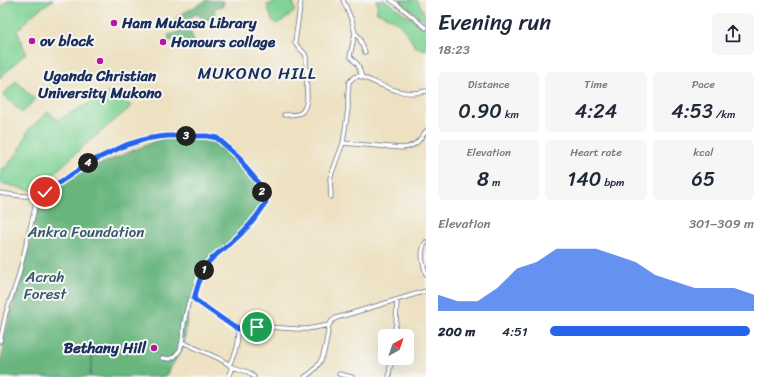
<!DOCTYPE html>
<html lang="en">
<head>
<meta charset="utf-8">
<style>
  :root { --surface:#fff; --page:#f6f6f7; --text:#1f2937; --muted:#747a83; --accent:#2563eb }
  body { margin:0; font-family:Sriracha,sans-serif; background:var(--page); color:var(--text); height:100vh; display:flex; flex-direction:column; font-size:15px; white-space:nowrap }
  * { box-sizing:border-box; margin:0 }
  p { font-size:13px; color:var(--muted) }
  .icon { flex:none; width:22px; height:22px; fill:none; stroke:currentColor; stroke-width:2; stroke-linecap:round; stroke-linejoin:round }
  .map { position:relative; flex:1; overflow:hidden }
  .side { display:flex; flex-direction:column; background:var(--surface); width:340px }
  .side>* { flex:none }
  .needle { width:26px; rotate:40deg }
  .tools { position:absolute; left:378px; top:329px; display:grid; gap:8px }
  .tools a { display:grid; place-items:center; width:36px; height:36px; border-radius:6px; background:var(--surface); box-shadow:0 4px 16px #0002; font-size:20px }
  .pin { position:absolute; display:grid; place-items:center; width:34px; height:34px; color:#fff; margin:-17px; border:2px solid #fff; border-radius:50%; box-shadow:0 1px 4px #0007 }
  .km { position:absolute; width:20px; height:20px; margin:-10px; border-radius:50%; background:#222; color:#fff; font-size:11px; line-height:20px; text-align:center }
  .round { display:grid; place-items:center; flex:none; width:42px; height:42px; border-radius:6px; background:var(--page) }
  .summary { display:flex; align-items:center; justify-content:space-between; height:68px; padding:0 12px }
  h1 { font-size:22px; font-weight:600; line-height:30px }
  .metrics { display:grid; grid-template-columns:repeat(3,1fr); gap:6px; height:68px; padding:4px 12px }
  .metrics div { display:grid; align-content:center; border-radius:6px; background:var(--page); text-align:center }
  .metrics b { font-size:20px; font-weight:600 }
  .metrics small { font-size:11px; font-weight:400 }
  .metrics p { font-size:11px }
  .chart { height:112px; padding:8px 12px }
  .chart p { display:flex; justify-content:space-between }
  .chart svg { width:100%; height:72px; margin-top:4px; fill:var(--accent); opacity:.7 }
  ul { padding:0 12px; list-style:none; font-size:13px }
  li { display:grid; grid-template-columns:64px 48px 1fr; align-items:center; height:30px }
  li i { height:10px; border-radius:5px; background:var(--accent) }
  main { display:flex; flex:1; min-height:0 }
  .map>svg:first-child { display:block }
  .green { fill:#7fd395; stroke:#4d817a }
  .forest { fill:#67b57e; stroke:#41726e }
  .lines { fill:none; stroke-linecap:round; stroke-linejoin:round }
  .minor-casing { stroke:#646d81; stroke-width:5 }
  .minor { stroke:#fff; stroke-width:3.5 }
  .route-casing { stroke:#fff; stroke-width:8 }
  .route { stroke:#2563eb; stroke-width:5 }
  .poi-dot { fill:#b5179e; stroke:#f6f6f2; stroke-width:1.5 }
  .labels { text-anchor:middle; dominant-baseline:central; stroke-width:4; stroke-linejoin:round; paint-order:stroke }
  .poi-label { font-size:15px; font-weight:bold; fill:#1b2f5e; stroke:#f6f6f2; text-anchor:start }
  .park-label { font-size:15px; fill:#34586c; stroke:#f6f6f2 }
  .quarter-label { font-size:17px; letter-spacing:1px; fill:#1b2f5e; stroke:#f6f6f2 }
</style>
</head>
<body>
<main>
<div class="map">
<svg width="426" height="377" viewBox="0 0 426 377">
  <rect width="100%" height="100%" fill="#f6f6f2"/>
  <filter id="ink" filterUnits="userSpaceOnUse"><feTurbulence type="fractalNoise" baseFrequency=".025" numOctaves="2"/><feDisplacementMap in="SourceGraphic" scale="8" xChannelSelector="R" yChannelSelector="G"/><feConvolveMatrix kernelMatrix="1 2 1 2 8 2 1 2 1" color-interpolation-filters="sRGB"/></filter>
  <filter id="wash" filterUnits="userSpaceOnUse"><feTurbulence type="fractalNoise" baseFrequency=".012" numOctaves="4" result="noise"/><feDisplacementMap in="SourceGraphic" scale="16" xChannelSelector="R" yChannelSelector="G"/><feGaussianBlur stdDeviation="0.9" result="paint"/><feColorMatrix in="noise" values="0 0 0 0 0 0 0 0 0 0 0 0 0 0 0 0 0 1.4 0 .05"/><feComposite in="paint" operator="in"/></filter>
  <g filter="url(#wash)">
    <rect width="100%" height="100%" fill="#ede1c1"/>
    <path class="green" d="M8,0H53L38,10L17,31L26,53L0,78V9Z
      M281,0H293L295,11L282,21L276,24L272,20L267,5Z
      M376,0H385L426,29V50L414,46C406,28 395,18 376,12L378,5Z
      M398,0H417L426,16V21Z
      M16,81L35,99L22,113L3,95Z
      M108,93L132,106L85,145L35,191L4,184H0V170L6,167L19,151L29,129L48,112L58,120Z"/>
    <path class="forest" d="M207,0L224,1L223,6L214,8L216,18L203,20L200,16L196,14L185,21L191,33L194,41C186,44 183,45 175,40L169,41L168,35L180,31L174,20L178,16Z
      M170,135V136L217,138L239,157L257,181L266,202L201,277L189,303L184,346L165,377H90L93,354L89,377H0V363L4,348L2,346L17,293L40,202L77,174Z"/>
  </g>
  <g filter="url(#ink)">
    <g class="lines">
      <defs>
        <path id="minor" d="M343,0L352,21L355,33L350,56L358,65L362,77
          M391,0L397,4L426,28
          M355,33L359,37L365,52
          M284,115C300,115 305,115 307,98L306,56C304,50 297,49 295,42L301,0
          M343,143L402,148C415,147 419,141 426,131
          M0,193C15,195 31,199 45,192L91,161L127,145L146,139L158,137L168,136H207L217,138L239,157L245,167L257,181L266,202C257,218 245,231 231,243C223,250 212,256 206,266C200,275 198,288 194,299
          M331,197L330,178L343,143L348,109V92L349,82L354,77L358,76L362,77C382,85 404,98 426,91
          M426,242C419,252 423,263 426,274
          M394,336L396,323L397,300
          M0,341L6,313L18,278L34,212L37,196
          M182,342L220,359L233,367L248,372L254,377
          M162,358L170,359L174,357L180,350L182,342L184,323L188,304L190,300L194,299L232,326L238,329L268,327L297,329H307L329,325
          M229,365C236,352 238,343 238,329
          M339,374L352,377
          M229,377L233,367
          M305,377C326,364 325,347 329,325L332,321L336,318L426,291
          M389,377L391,358"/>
      </defs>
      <use href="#minor" class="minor-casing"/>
      <use href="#minor" class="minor"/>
    </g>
  </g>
  <g class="lines" filter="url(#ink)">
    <defs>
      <path id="route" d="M45,192L92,161L126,145L146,139L158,137L168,136H207L217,138L239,157L245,167L257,181L266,202C257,218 246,230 232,242C224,249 214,255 207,264C201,272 197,289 194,299L234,327L238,329L257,327"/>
    </defs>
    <use href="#route" class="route-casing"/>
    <use href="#route" class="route"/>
  </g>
  <g class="poi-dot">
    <circle cx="114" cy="23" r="4"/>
    <circle cx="32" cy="41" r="4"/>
    <circle cx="163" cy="42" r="4"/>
    <circle cx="100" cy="61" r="4"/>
    <circle cx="154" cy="348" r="4"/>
  </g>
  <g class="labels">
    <g class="poi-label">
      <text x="122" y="23">Ham Mukasa Library</text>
      <text x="40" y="41">ov block</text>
      <text x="171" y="42">Honours collage</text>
      <text x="100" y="76" text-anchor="middle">Uganda Christian<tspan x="100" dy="17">University Mukono</tspan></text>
      <text x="146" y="348" text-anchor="end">Bethany Hill</text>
    </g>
    <g class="park-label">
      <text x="86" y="232">Ankra Foundation</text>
      <text x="45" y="277">Acrah<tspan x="45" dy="17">Forest</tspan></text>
    </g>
    <g class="quarter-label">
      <text x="257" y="73">MUKONO HILL</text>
    </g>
  </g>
</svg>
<div class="tools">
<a><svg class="needle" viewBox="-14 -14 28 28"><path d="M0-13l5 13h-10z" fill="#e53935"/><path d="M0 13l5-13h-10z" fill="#747a83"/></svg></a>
</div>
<div class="pin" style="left:257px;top:327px;background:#1e9e55"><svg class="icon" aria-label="arrive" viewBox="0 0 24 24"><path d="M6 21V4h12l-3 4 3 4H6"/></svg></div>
<div class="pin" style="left:45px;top:192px;background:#d93025"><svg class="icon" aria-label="check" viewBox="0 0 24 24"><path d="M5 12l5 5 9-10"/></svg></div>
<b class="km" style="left:204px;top:270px">1</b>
<b class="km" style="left:262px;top:192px">2</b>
<b class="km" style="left:186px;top:136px">3</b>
<b class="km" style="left:88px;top:163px">4</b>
</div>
<section class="side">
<div class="summary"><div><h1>Evening run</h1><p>18:23</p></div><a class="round"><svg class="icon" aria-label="share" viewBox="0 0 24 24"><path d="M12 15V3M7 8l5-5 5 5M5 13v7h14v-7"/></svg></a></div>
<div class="metrics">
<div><p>Distance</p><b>0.90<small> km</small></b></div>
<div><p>Time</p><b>4:24</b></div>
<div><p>Pace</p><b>4:53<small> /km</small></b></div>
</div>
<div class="metrics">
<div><p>Elevation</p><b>8<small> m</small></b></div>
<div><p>Heart rate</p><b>140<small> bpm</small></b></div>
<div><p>kcal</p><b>65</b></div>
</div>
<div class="chart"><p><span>Elevation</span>301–309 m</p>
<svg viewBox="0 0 160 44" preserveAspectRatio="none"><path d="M0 44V34L10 38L20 38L30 30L40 18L50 14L60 6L70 6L80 6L90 10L100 14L110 22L120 26L130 30L140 30L150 30L160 34V44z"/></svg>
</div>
<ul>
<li><b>200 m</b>4:51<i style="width:98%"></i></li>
</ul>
</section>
</main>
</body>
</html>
